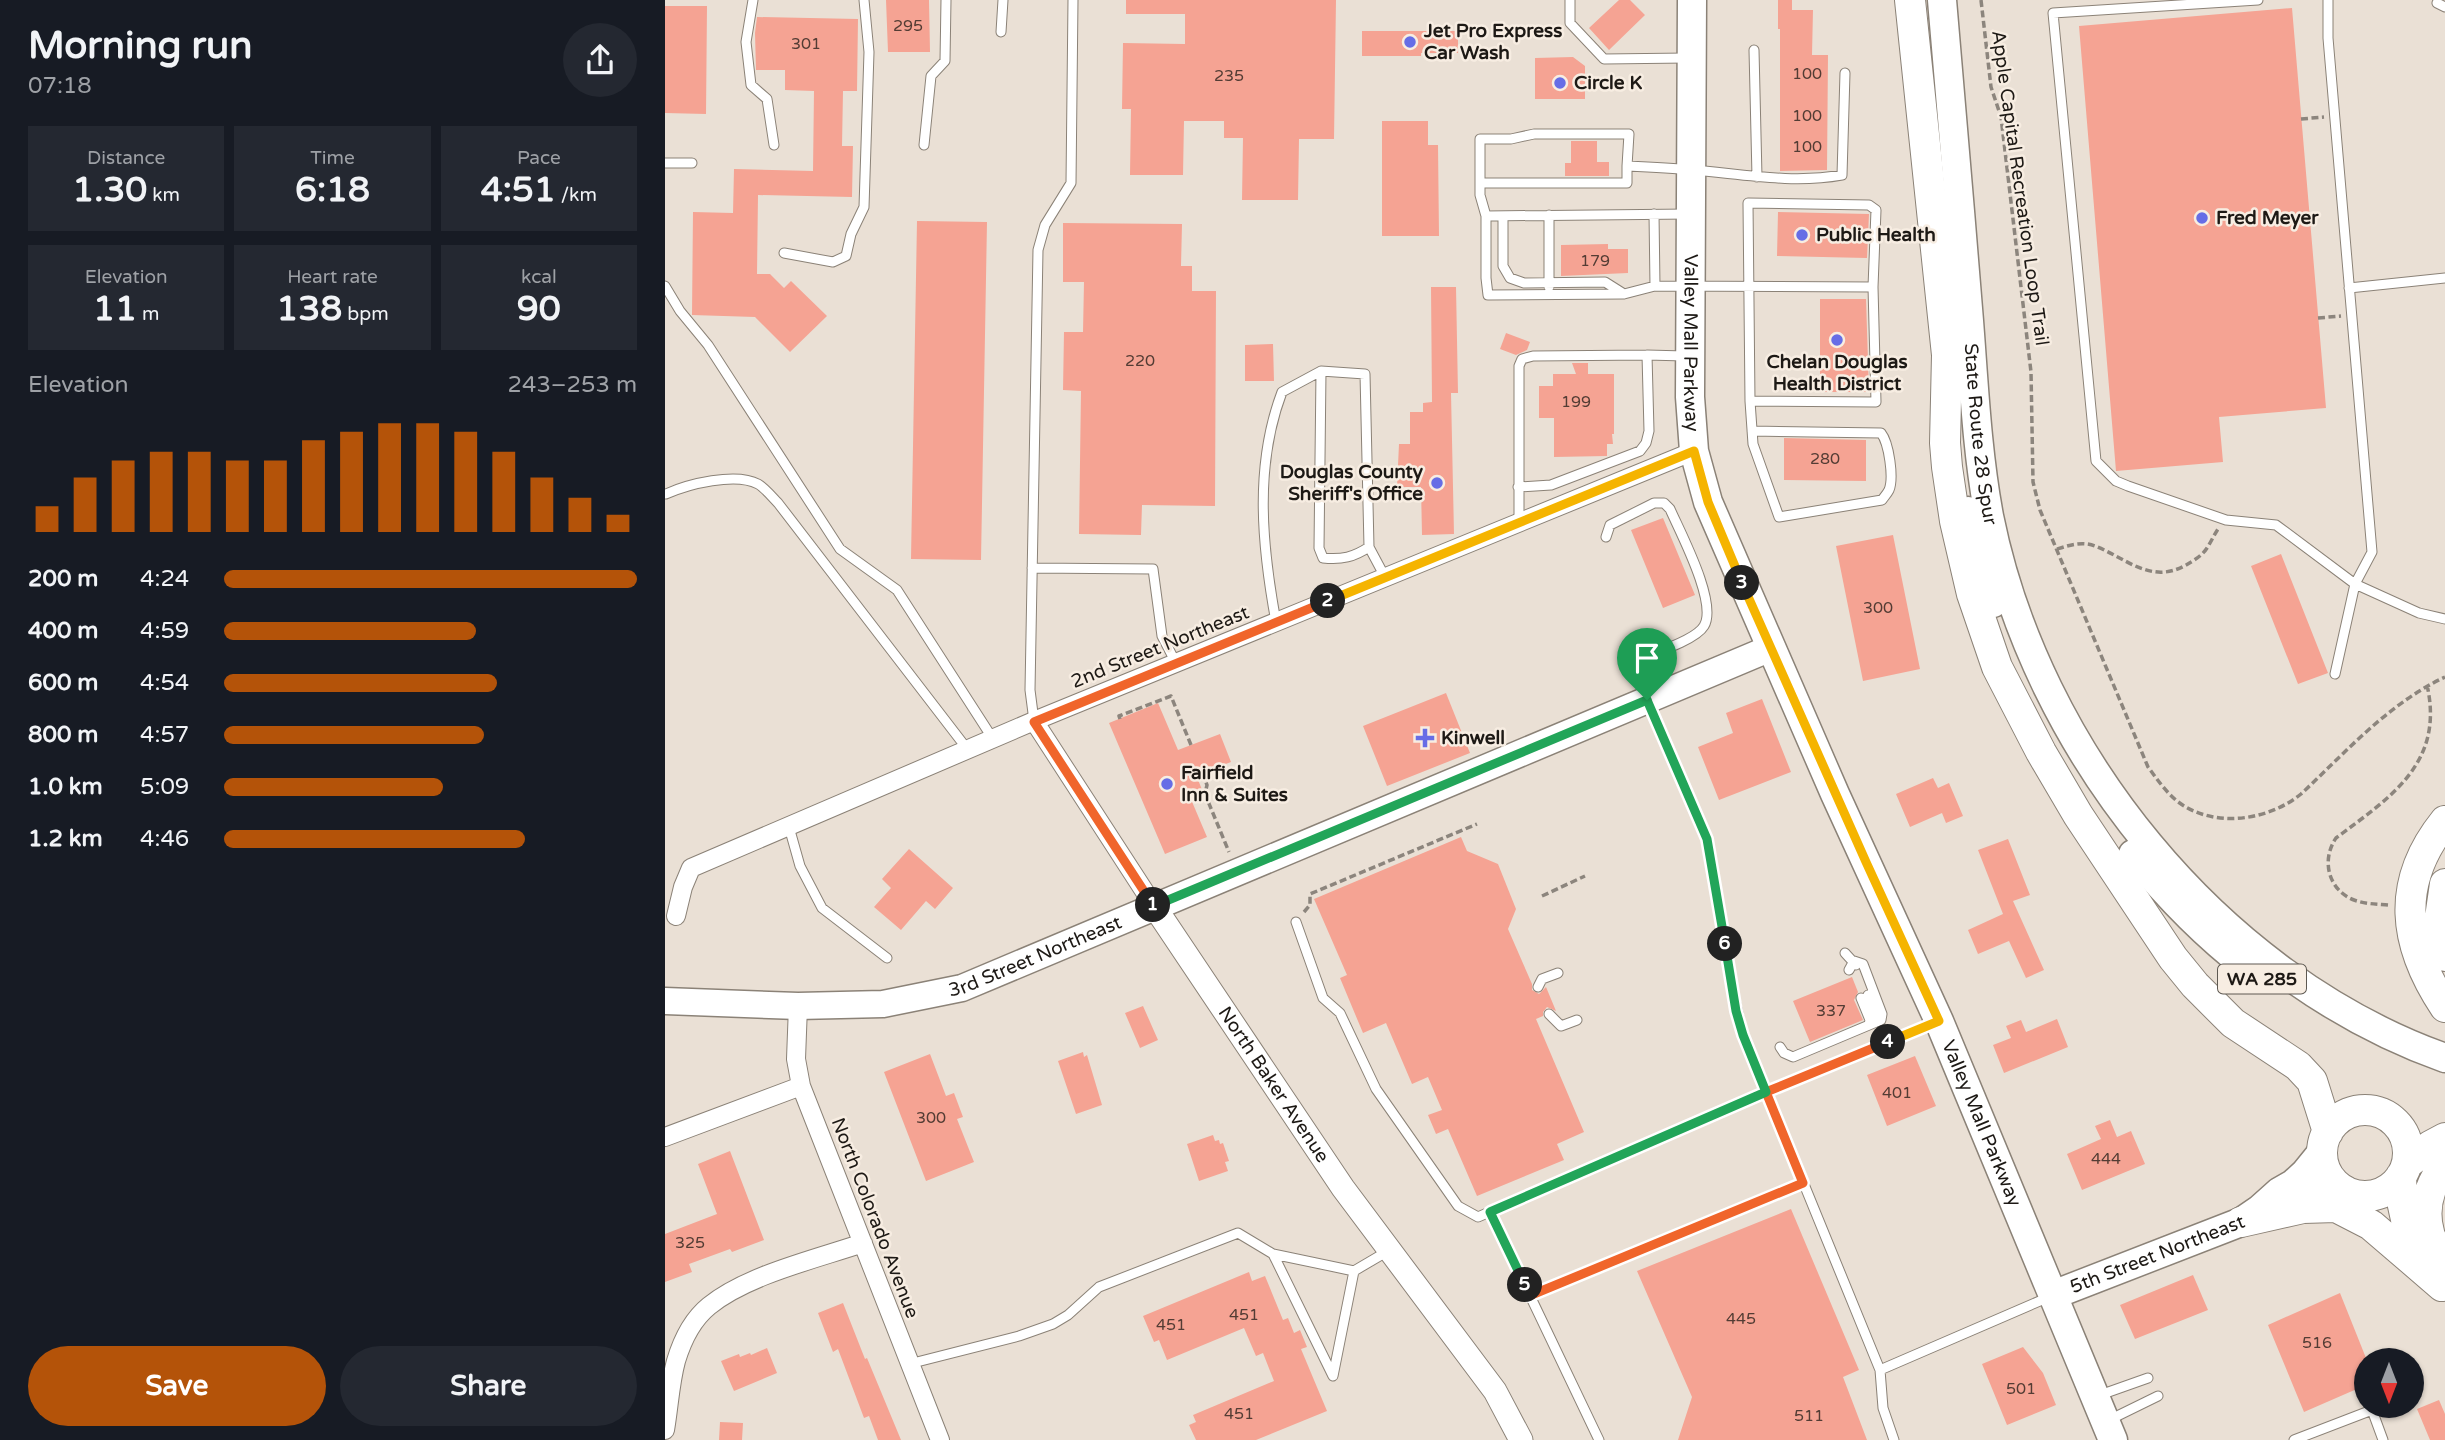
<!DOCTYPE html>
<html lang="en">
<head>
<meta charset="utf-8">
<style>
  :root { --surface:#171b24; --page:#242831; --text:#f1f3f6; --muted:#9ea1a6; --accent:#b45309 }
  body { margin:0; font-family:"Varela Round",sans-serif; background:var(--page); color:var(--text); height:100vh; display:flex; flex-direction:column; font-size:26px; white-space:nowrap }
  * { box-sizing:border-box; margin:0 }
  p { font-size:23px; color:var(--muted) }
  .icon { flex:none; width:38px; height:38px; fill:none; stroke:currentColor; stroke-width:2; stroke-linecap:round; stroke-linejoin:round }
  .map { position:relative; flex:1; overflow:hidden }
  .sheet { display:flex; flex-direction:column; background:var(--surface); width:665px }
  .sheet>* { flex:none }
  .needle { width:46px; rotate:180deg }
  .fabs { position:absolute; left:1689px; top:1348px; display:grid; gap:14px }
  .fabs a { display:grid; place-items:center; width:70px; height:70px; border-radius:50%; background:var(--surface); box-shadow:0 2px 5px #0004; font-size:35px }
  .pin { position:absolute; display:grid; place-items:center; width:60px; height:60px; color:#fff; margin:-72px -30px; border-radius:50% 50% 50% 0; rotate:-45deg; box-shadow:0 0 7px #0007 }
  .pin .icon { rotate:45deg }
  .km { position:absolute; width:35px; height:35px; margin:-18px; border-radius:50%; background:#222; color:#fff; font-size:19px; line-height:35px; text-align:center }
  .round { display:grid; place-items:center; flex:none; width:74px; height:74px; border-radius:37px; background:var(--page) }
  .overview { display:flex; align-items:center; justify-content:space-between; height:119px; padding:0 28px }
  h1 { font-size:38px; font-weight:700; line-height:52px }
  .stats { display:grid; grid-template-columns:repeat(3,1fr); gap:10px; height:119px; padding:7px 28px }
  .stats div { display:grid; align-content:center; border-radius:0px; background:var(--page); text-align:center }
  .stats b { font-size:35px; font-weight:700 }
  .stats small { font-size:19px; font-weight:400 }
  .stats p { font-size:19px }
  .chart { height:196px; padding:14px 28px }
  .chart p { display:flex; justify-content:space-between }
  .chart svg { width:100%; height:126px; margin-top:7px; stroke:var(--accent); stroke-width:6 }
  .action { display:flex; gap:14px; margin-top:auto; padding:14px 28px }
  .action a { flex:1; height:80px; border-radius:42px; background:var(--accent); color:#fff; font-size:28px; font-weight:700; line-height:80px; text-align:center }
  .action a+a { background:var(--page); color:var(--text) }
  ul { padding:0 28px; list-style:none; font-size:23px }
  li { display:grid; grid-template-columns:112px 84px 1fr; align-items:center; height:52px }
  li i { height:18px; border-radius:9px; background:var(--accent) }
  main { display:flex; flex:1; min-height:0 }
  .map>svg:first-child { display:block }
  .building { fill:#f5a393 }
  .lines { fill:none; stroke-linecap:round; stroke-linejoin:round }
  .service-casing { stroke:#8b8277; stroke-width:11 }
  .minor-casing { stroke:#8b8277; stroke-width:20 }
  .tertiary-casing { stroke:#8b8277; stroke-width:25 }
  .secondary-casing { stroke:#8b8277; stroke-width:29 }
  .primary-casing { stroke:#8b8277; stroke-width:31 }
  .trunk-casing { stroke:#8b8277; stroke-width:32 }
  .path { stroke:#8c857d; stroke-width:3.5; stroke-dasharray:7 3.5; stroke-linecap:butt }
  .service { stroke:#fff; stroke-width:9 }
  .minor { stroke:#fff; stroke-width:18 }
  .tertiary { stroke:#fff; stroke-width:23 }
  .secondary { stroke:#fff; stroke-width:26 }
  .primary { stroke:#fff; stroke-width:28 }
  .trunk { stroke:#fff; stroke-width:30 }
  .split-1-casing { stroke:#fff; stroke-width:14 }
  .split-2-casing { stroke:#fff; stroke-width:14 }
  .split-3-casing { stroke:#fff; stroke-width:14 }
  .split-4-casing { stroke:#fff; stroke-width:14 }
  .split-5-casing { stroke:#fff; stroke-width:14 }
  .split-6-casing { stroke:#fff; stroke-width:14 }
  .split-7-casing { stroke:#fff; stroke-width:14 }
  .split-1 { stroke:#22a559; stroke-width:9 }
  .split-2 { stroke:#f0652b; stroke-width:9 }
  .split-3 { stroke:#f5b400; stroke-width:9 }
  .split-4 { stroke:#f5b400; stroke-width:9 }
  .split-5 { stroke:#f0652b; stroke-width:9 }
  .split-6 { stroke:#22a559; stroke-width:9 }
  .split-7 { stroke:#22a559; stroke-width:9 }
  .poi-dot { fill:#666de6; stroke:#f7ede2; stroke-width:2.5 }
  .labels { text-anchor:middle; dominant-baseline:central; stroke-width:5; stroke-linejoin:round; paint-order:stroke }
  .number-label { font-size:16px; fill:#533c34 }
  .shield { fill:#f7ede2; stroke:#5e5952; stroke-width:2 }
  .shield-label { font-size:18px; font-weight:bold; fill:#1d1915 }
  .poi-label { font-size:19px; font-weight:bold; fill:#1d1915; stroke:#f7ede2; text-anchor:start }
  .street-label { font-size:19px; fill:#1d1915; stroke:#f7ede2 }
</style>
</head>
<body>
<main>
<section class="sheet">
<div class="overview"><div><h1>Morning run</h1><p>07:18</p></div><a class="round"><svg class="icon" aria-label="share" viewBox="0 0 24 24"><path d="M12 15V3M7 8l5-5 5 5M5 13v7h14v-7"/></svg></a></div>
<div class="stats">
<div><p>Distance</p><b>1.30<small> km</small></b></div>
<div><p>Time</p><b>6:18</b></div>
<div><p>Pace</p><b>4:51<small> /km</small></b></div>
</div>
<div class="stats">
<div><p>Elevation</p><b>11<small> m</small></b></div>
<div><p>Heart rate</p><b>138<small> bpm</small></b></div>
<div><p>kcal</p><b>90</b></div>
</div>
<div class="chart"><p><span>Elevation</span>243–253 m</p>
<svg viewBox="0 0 160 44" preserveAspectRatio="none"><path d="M5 44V35M15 44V25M25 44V19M35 44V16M45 44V16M55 44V19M65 44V19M75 44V12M85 44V9M95 44V6M105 44V6M115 44V9M125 44V16M135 44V25M145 44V32M155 44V38"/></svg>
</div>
<ul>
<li><b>200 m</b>4:24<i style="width:100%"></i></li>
<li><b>400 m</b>4:59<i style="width:61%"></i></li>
<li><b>600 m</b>4:54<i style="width:66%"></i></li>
<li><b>800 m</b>4:57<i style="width:63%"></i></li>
<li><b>1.0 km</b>5:09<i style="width:53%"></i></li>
<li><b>1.2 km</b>4:46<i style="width:73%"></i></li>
</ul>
<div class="action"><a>Save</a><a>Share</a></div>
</section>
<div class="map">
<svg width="1780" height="1440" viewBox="0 0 1780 1440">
  <rect width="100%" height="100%" fill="#eae0d5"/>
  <path class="building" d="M221,0H264L265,52H223Z
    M461,0H671L669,139H634L633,200H577L578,138H559V121H519L518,175H465L466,109H457L458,43L520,44V14H461Z
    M954,0H965L980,15L944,50L924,28Z
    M1113,0H1127V10H1148L1147,55H1163L1162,170L1115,171V29H1113Z
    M0,6H42L41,114L0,113Z
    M1627,8L1661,408L1554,417L1558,462L1451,471L1414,26Z
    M92,17L193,19L192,91H178L177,146H188L187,197L93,195L92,274H105L119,288L126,281L162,316L125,352L90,317L27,315L28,212L68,213L69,169L148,171L149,91L120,90V70H91L90,33Z
    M697,31H793V53H756V56H697Z
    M908,57L920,66V99H870V58Z
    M717,121H763V145H773L774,236H717Z
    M906,141H932V162H944V176H900V163H906Z
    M1113,212L1204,214L1202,258L1112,256Z
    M252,221L322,222L316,560L246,559Z
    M398,223L517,224L516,266H527V291H551L550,506L477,505L476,535L414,534L416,391L398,390L399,332H418L419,282H398Z
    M943,244V249H963V273L896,276V245Z
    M766,287H791L793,393H786L789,534L757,535L756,487H732L734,444H745V412H758V403L767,402Z
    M1155,299H1201L1204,392H1155Z
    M841,333L865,342L862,350L851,355L835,349Z
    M608,344L609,381H580V345Z
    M907,363H923V374H949V434H947L948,444H942V456L889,457V418H874V386H888V374H911Z
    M1119,438L1201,440V481L1119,480Z
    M998,518L1030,595L998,608L966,530Z
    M1228,535L1255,669L1198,681L1171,546Z
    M1616,554L1663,673L1633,684L1586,566Z
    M781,693L805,753L722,786L698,726Z
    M1097,699L1126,772L1054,800L1033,747L1068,733L1061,713Z
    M493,703L513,750L555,734L566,762L531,775L538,792L525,797L542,837L500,854L444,723Z
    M1268,778L1273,788L1284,783L1298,816L1281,823L1277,813L1245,827L1231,794Z
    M796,837L802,851L833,864L851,909L843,929L867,984V990L874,994L881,987L891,1011L882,1007L878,1012V1016L871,1019L919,1132L892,1144L899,1160L812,1196L783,1129L771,1134L763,1115L777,1110L763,1077L747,1084L721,1023L698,1033L675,978L682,975L649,899Z
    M1343,839L1365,895L1348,901L1379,970L1361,978L1344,941L1313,954L1303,930L1338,914L1313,850Z
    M244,849L288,888L270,909L261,901L236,930L209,907L226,888L217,879Z
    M1187,977L1193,992L1189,1000L1198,1020L1145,1042L1128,1001Z
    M478,1006L493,1040L475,1048L460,1013Z
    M1392,1019L1403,1047L1339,1073L1328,1045L1346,1038L1341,1026L1356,1020L1361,1032Z
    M418,1052L419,1057L422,1055L437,1105L411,1114L393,1061Z
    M265,1054L281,1096L289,1093L298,1117L292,1119L309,1162L261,1181L219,1072Z
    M1250,1056L1271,1106L1222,1126L1202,1075Z
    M1445,1120L1452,1137L1466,1131L1480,1164L1417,1190L1402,1154L1436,1139L1430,1126Z
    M548,1135L550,1141L554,1140L555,1144L558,1143L564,1161L560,1162L563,1171L534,1181L522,1144Z
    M65,1151L99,1240L67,1252L65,1249L24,1264L27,1272L0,1282V1234L52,1214L33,1164Z
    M1126,1209L1194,1370L1178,1377L1202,1440H1013L1027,1397L972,1271Z
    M584,1272L587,1281L600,1276L618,1320L623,1318L629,1333L635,1330L642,1347L636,1349L662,1411L591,1440H531L524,1425L531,1422L528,1415L609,1381L598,1353L591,1356L579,1328L502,1360L494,1340L489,1342L478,1316Z
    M1528,1275L1543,1310L1470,1339L1455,1305Z
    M1675,1293L1701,1358V1385L1639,1412L1603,1325Z
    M178,1303L200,1359L202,1358L236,1440H213L204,1416L199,1418L173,1349L168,1352L153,1313Z
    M1358,1347L1378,1373L1391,1405L1342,1425L1317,1364Z
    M102,1348L112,1373L69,1391L56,1361L74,1354L75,1357L85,1353L86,1355Z
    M1774,1400L1780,1414V1440H1765L1752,1409Z
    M55,1422L78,1423L77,1440H54Z"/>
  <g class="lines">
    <defs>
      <path id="service" d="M88,0L81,42L86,85L102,99L109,145
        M905,0V23L939,59L1022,58
        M1593,0L1388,13L1431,461L1451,481L1463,486L1561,520L1611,525L1690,584L1754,613L1780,619
        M1663,0V38L1707,552L1690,584L1670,674
        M1772,3L1780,7
        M336,32L338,0
        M1089,50L1092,177
        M259,145L266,76L280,61L281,0
        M0,163H27
        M962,166L964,134H869L846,139H815V183H962V166C984,167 1006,168 1027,170C1077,174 1127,184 1177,175L1180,73
        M815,183V195L821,216
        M989,214L990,286
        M1024,214L821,216V278L823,295L959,294L990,286L1208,287L1211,402L1085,401L1088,444L1114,517L1217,500C1219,497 1222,494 1224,490C1229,478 1224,443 1216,433L1087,431
        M884,215V287
        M838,216V266L845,278L859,283L940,282L959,294
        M119,253L168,262L181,256L186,234L199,207L204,52L199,0
        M0,286L15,311L43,345L175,549L232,590L328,739
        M1684,288L1780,278
        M656,371L654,548L658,558C677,560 689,557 704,547
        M1085,401L1083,203L1204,205L1211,210L1208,287
        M853,487L886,485L975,451L981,443L984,431L982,355L1020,356
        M1,494C23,484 71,472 93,484C100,488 107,497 113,503L303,750
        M854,522V366L857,359L868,356L982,355
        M941,537L945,525L989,503H999L1005,509C1015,532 1053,603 1039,626C1032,638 1001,649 987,654
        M367,568L488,569L497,636L511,663
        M611,622C597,546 589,466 617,392L656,371L700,374L704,547L720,577
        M983,703L1042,839L1067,987L1078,1035L1215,1370L1218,1408L1229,1440
        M369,721L365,690L373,250L380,225L406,183L408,0
        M124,827L135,866L157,908L222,958
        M631,922L658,998L675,1013L711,1089L793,1206L813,1217L1101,1092L1270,1023
        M1180,953L1191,965
        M873,987L877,979L893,973
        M1203,995L1212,1017L1210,1022
        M1196,998L1205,1020L1204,1025
        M884,1014L896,1026L912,1020
        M1115,1047L1119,1053L1128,1057L1216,1020L1217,1014L1198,964L1189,961L1184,970
        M825,1212L934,1440
        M608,1254L689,1271
        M864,1296L1138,1183
        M244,1364L354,1336L388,1324L403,1315L434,1287L573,1233L608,1254L668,1376L689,1271L723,1251
        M1215,1370L1384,1297
        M1435,1395L1483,1378
        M1442,1421L1493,1396
        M1629,1440L1707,1410L1718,1440"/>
      <path id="minor" d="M369,721L489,906
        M11,916L18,887L26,868L369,721L1029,451
        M133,1006L131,1059L136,1086L275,1440
        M0,1137L136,1086
        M0,1430C4,1407 5,1383 11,1361C17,1341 28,1319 44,1306C82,1275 151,1259 198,1243"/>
      <g id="tertiary">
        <path id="s1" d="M489,906L678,1188L830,1391L856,1440"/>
      </g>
      <g id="secondary">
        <path id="s2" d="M0,1001L133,1006L218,1004L297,988L1106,648"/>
      </g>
      <g id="primary">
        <path id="s3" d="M1027,0L1025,397L1029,451L1043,502L1170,794L1274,1021L1448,1440"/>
        <path id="s4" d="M1277,0C1287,107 1295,214 1304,321C1309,385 1312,452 1324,516C1371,751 1552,977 1780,1058"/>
        <path d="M1303,511L1314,556L1328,603"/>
        <path d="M1468,854C1503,897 1540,935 1583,968"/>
        <path d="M1618,1202L1657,1192L1679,1190"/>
        <path id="s5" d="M1388,1295L1576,1222L1595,1209L1614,1192L1628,1184L1640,1173L1657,1152"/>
      </g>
      <path id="trunk" d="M1245,0L1282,355L1280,443L1282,467L1290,521L1307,594L1332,667L1376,752L1413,815L1508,958L1530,985L1568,1023L1633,1066L1647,1081L1663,1132
        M1780,821C1730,883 1738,944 1780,1007
        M1780,884L1775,918L1780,956
        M1657 1153a43 43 0 1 1 86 0a43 43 0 1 1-86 0Z
        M1742,1164L1765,1146L1780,1138
        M1736,1176L1737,1201L1746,1242
        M1576,1222L1638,1208L1671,1207L1706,1225L1777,1286
        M1777,1286C1775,1275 1775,1263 1772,1252C1771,1245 1765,1239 1764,1232C1757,1207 1765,1184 1780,1164"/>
    </defs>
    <use href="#service" class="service-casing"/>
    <use href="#minor" class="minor-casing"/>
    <use href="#tertiary" class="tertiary-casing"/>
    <use href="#secondary" class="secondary-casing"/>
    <use href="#primary" class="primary-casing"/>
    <use href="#trunk" class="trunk-casing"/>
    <path class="path" d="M1316,0L1326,87L1336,117L1366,372L1368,482L1375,510L1483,767C1492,779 1500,791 1512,801C1548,829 1603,821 1636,794C1682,751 1723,704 1780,677
      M1636,119L1659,117
      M1653,318L1676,316
      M1392,549C1405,545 1417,541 1430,546C1461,558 1486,585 1521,565C1528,561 1537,556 1542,548C1546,542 1549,535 1553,529
      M455,719L454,716L506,696L526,745
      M537,773L542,785L540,794L564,852
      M877,896L920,876
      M1723,905C1711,904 1700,904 1689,900C1663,890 1656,860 1671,838C1724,798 1780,764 1762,685
      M639,912L645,905V894L812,824"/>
    <use href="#service" class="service"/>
    <use href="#minor" class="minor"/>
    <use href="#tertiary" class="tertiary"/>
    <use href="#secondary" class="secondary"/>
    <use href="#primary" class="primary"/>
    <use href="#trunk" class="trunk"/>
  </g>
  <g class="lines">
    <defs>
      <path id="split-1" d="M488,905L489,906L982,700"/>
      <path id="split-2" d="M488,905L369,722L663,601"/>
      <path id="split-3" d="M663,601L1029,451L1043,502L1077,583"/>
      <path id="split-4" d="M1077,583L1201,862L1274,1021L1223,1042"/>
      <path id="split-5" d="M860,1285L864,1296L1138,1183L1101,1092L1223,1042"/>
      <path id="split-6" d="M860,1285L825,1212L1101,1092L1078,1035L1071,1011L1060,944"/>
      <path id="split-7" d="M982,700L1042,839L1060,944"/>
    </defs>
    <use href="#split-1" class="split-1-casing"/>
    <use href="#split-2" class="split-2-casing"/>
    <use href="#split-3" class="split-3-casing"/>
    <use href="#split-4" class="split-4-casing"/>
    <use href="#split-5" class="split-5-casing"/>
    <use href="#split-6" class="split-6-casing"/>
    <use href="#split-7" class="split-7-casing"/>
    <use href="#split-1" class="split-1"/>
    <use href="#split-2" class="split-2"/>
    <use href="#split-3" class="split-3"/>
    <use href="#split-4" class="split-4"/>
    <use href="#split-5" class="split-5"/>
    <use href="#split-6" class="split-6"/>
    <use href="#split-7" class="split-7"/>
  </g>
  <g class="poi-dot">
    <circle cx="745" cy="42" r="7"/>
    <circle cx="895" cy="83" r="7"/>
    <circle cx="1537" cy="218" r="7"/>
    <circle cx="1137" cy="235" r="7"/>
    <circle cx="1172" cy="340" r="7"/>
    <circle cx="772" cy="483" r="7"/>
    <path d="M756.5 727.5h7v7h7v7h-7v7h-7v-7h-7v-7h7z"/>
    <circle cx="502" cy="784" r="7"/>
  </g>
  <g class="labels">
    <g class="number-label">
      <text x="243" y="26">295</text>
      <text x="141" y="44">301</text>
      <text x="1142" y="74">100</text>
      <text x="564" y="76">235</text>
      <text x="1142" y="116">100</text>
      <text x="1142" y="147">100</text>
      <text x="930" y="261">179</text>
      <text x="475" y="361">220</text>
      <text x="911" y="402">199</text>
      <text x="1160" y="459">280</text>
      <text x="1213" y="608">300</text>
      <text x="1166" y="1011">337</text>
      <text x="1232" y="1093">401</text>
      <text x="266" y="1118">300</text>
      <text x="1441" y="1159">444</text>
      <text x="25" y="1243">325</text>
      <text x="579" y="1315">451</text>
      <text x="1076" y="1319">445</text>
      <text x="506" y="1325">451</text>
      <text x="1652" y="1343">516</text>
      <text x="1356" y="1389">501</text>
      <text x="574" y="1414">451</text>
      <text x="1144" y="1416">511</text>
    </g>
    <rect class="shield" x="1553" y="964.5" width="88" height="29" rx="5"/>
    <g class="shield-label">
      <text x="1597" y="979">WA 285</text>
    </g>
    <g class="poi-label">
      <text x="759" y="31">Jet Pro Express<tspan x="759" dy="22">Car Wash</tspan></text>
      <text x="909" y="83">Circle K</text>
      <text x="1551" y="218">Fred Meyer</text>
      <text x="1151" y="235">Public Health</text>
      <text x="1172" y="362" text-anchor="middle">Chelan Douglas<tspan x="1172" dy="22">Health District</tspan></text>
      <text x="758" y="472" text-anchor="end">Douglas County<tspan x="758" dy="22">Sheriff's Office</tspan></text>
      <text x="776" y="738">Kinwell</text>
      <text x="516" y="773">Fairfield<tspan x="516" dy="22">Inn &amp; Suites</tspan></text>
    </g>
    <g class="street-label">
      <text transform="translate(1355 188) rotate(82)">Apple Capital Recreation Loop Trail</text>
      <text stroke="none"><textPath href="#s3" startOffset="343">Valley Mall Parkway</textPath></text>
      <text stroke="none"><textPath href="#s4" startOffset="436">State Route 28 Spur</textPath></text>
      <text transform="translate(495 647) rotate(-22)">2nd Street Northeast</text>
      <text stroke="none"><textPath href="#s2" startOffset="378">3rd Street Northeast</textPath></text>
      <text stroke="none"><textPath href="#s1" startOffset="215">North Baker Avenue</textPath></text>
      <text stroke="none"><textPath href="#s3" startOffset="1183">Valley Mall Parkway</textPath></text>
      <text transform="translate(210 1218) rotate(69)">North Colorado Avenue</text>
      <text stroke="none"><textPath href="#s5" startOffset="112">5th Street Northeast</textPath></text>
    </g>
  </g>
</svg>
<div class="fabs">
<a><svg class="needle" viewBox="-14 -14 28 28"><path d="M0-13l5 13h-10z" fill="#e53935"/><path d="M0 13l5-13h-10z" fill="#9ea1a6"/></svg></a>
</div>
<div class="pin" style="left:982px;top:700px;background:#1e9e55"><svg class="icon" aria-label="arrive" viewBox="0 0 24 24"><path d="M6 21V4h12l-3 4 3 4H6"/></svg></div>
<b class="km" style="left:488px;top:905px">1</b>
<b class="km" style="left:663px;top:601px">2</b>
<b class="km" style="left:1077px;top:583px">3</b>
<b class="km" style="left:1223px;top:1042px">4</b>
<b class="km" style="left:860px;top:1285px">5</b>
<b class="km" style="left:1060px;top:944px">6</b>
</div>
</main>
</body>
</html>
